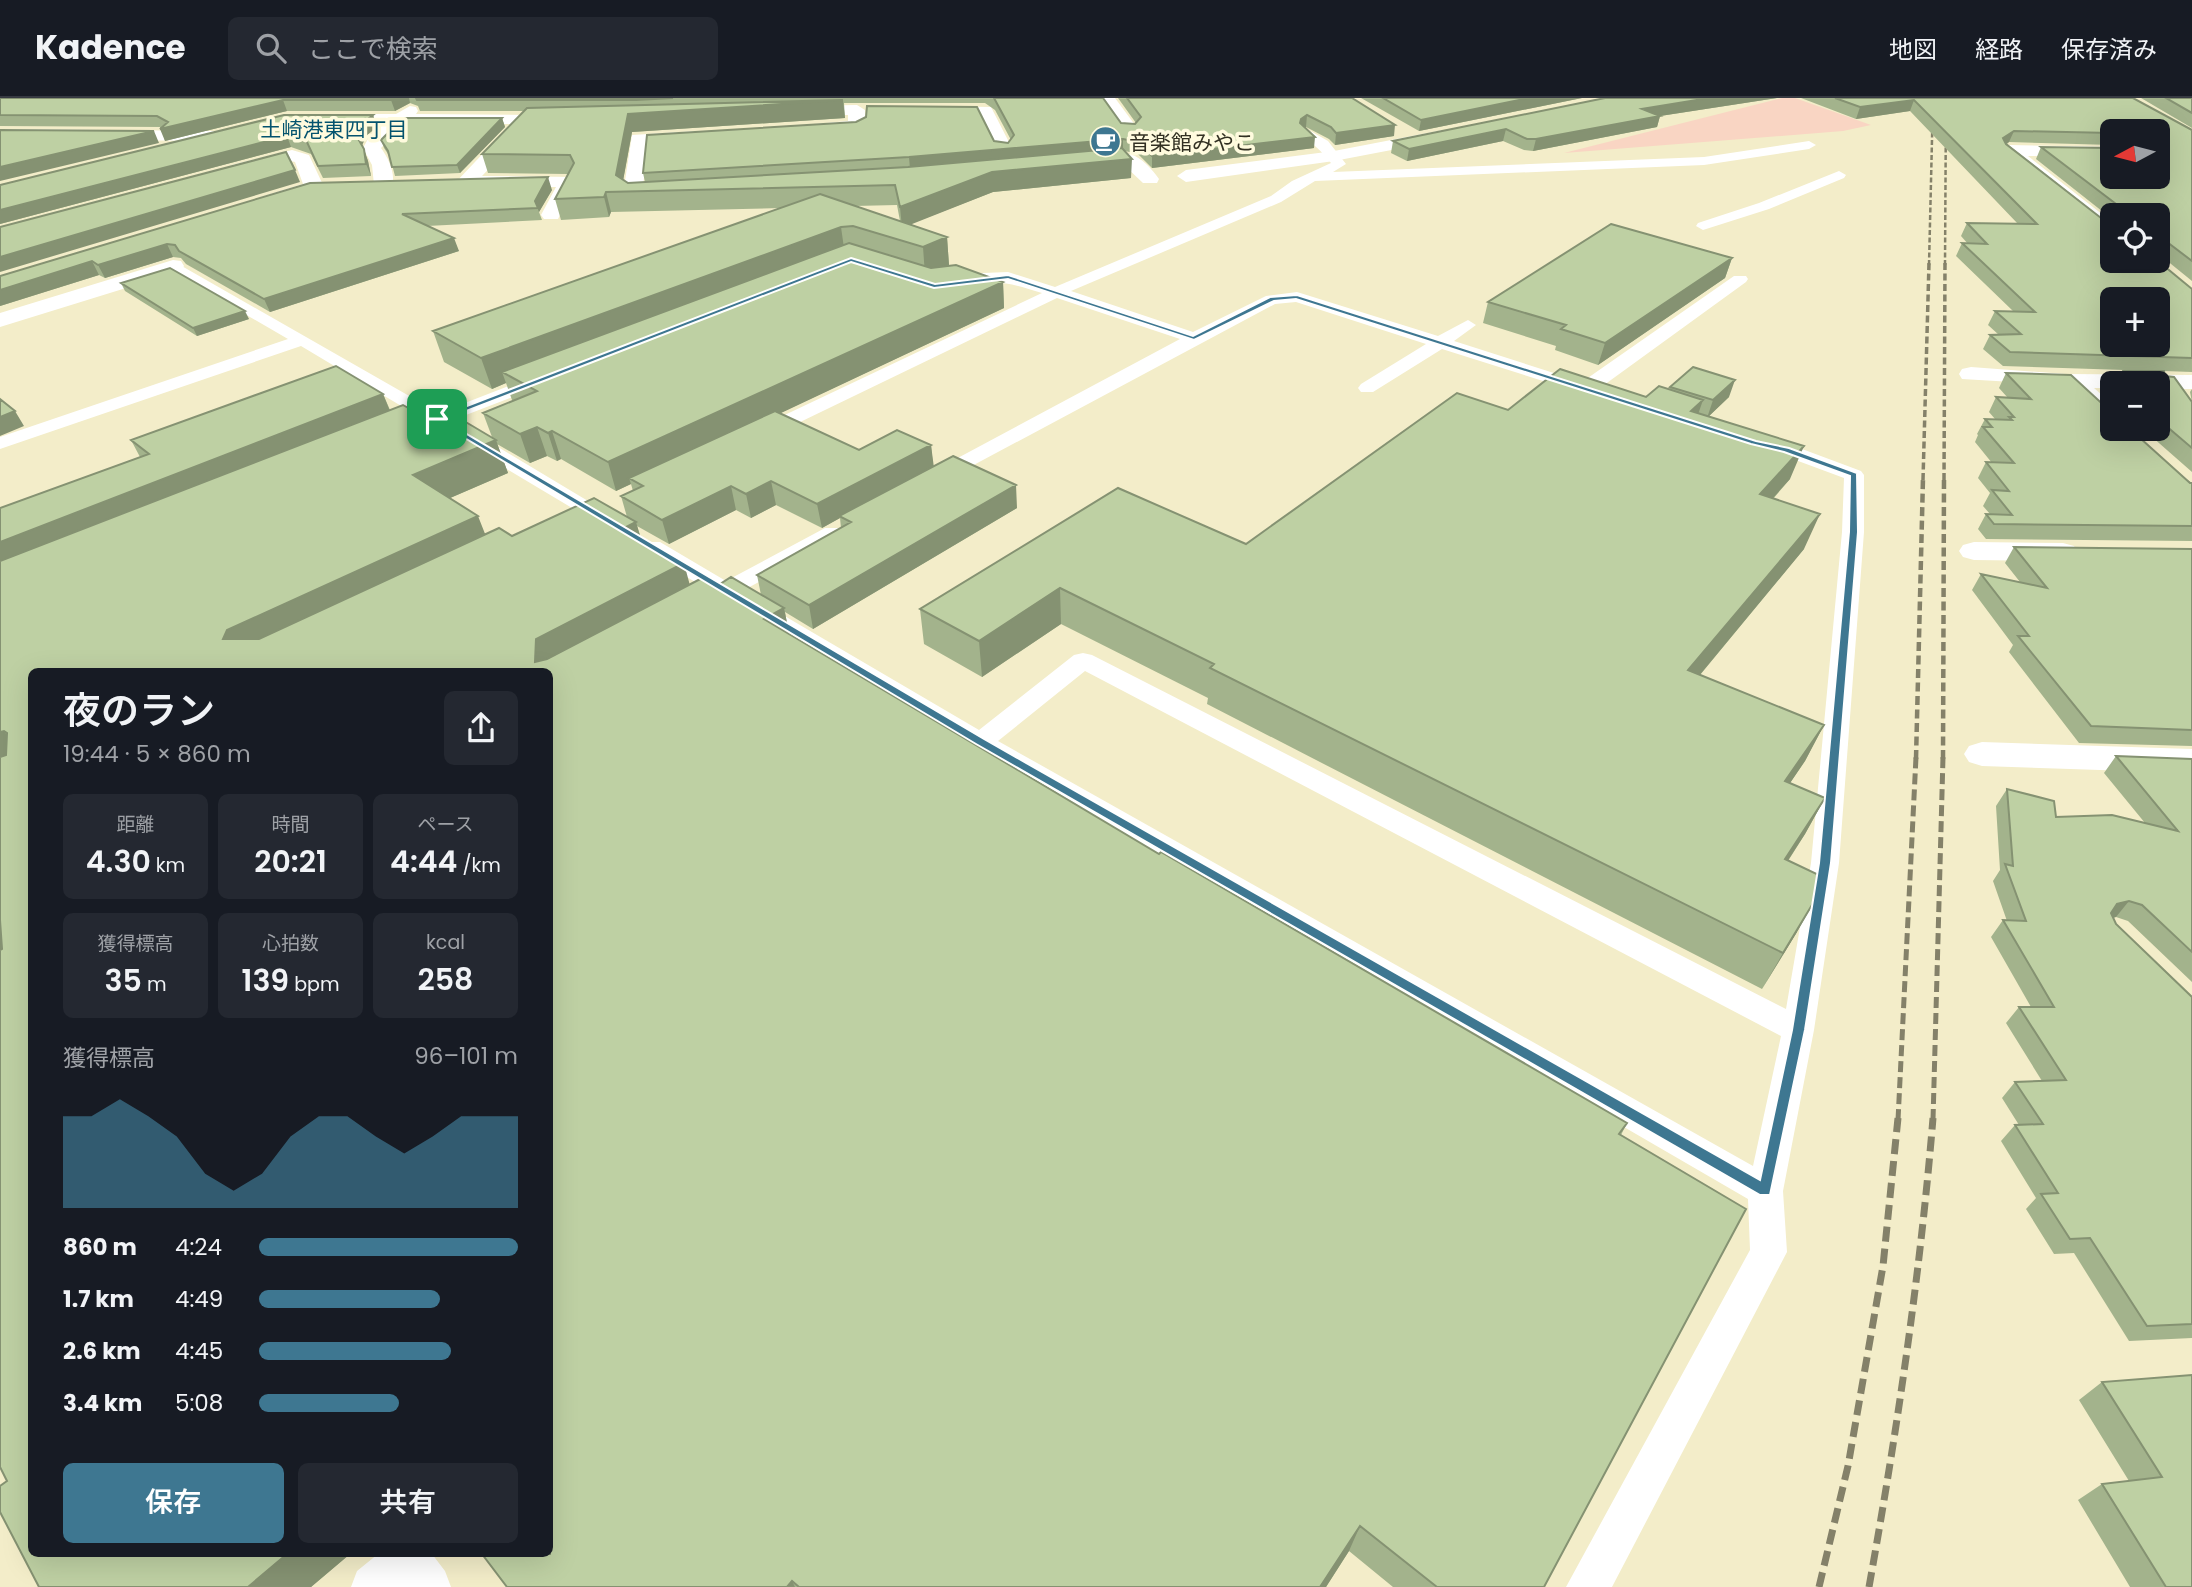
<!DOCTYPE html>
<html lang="ja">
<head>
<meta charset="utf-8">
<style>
  :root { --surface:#171b24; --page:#242831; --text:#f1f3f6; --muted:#9ea1a6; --line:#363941; --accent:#3e7791 }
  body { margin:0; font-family:Poppins,"Noto Sans JP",sans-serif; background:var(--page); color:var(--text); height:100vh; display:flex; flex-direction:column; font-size:26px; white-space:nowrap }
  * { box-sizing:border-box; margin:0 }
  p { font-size:23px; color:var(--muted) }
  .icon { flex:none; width:38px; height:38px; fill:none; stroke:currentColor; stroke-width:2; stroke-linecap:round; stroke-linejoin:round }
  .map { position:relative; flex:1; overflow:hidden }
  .panel { position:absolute; left:28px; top:570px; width:525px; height:889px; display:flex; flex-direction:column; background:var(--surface); border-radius:10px; box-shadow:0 7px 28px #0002 }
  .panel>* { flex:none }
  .needle { width:46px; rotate:263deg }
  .controls { position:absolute; left:2100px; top:21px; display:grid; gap:14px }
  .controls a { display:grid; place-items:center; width:70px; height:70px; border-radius:10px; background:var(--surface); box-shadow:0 7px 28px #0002; font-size:35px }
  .pin { position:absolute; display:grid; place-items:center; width:60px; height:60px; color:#fff; margin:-30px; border-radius:14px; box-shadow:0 4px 10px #0006 }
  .round { display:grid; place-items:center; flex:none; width:74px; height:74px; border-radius:10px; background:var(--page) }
  .summary { display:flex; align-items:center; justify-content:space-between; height:119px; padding:0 35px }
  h1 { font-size:38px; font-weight:600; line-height:52px }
  .figures { display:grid; grid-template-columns:repeat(3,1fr); gap:10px; height:119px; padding:7px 35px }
  .figures div { display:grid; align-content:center; border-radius:10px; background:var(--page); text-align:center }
  .figures b { font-size:30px; font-weight:600 }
  .figures small { font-size:19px; font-weight:400 }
  .figures p { font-size:19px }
  .chart { height:196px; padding:14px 35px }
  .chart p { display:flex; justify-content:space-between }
  .chart svg { width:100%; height:126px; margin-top:7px; fill:var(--accent); opacity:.7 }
  .action { display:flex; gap:14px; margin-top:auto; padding:14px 35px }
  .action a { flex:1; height:80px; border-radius:10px; background:var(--accent); color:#fff; font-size:28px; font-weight:600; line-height:80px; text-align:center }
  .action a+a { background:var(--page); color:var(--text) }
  ul { padding:0 35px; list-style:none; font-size:23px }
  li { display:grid; grid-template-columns:112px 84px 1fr; align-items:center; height:52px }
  li i { height:18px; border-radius:9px; background:var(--accent) }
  header { display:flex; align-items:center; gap:42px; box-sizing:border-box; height:98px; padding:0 35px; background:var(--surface); border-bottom:2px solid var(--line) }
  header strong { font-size:33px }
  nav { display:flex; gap:38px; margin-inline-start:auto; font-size:24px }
  .search { width:490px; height:63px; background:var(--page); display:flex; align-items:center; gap:18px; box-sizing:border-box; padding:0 24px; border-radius:10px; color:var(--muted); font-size:26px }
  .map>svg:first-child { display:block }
  .green { fill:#f9d5c3 }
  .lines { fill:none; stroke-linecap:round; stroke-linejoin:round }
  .lane { fill:#fff; fill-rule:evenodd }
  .street { fill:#fff; fill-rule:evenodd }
  .rail-far4 { stroke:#848169; stroke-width:2.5; stroke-dasharray:5 2.5; stroke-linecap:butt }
  .rail-far3 { stroke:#848169; stroke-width:3.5; stroke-dasharray:7 3.5; stroke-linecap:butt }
  .rail-far2 { stroke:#848169; stroke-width:4.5; stroke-dasharray:9 4.5; stroke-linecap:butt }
  .rail-far1 { stroke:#848169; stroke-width:5; stroke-dasharray:11 5; stroke-linecap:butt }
  .rail { stroke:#848169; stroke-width:7; stroke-dasharray:15 7; stroke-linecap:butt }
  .wall { fill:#a3b38c; fill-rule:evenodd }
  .shaded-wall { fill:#859272 }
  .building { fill:#bed0a3; stroke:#859272; stroke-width:2; fill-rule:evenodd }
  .route { fill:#3e7791; stroke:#fff; stroke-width:2; fill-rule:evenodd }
  .labels { text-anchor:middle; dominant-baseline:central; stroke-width:7; stroke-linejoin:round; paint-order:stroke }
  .far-neighbourhood-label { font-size:21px; fill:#04536e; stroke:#fffbde }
  .far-poi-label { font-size:21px; fill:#323022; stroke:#fffbde; text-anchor:start }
</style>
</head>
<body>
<header>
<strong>Kadence</strong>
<div class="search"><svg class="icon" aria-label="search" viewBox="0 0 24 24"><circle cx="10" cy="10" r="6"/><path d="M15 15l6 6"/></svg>ここで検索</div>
<nav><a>地図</a><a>経路</a><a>保存済み</a></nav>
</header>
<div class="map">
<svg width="2192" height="1489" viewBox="0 0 2192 1489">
  <rect width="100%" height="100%" fill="#f3edc9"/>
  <path class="green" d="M1782,0H1795L1871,27L1843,33L1564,55Z"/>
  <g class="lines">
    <path class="lane" d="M1307,31L1328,43L1346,66L1333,74L1704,59L1809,43L1816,47L1809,51L1704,67L1315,83L1281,104L1071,193L1193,234L1266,198L1297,194L1438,238L1468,222L1476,227L1454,243L1582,284L1734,178H1746L1748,181L1746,184L1593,295H1581L1442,251L1373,294H1361L1358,290L1361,286L1426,246L1296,204L1275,206L940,385H926L923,381L926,377L1180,241L1057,200L765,341L758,343L748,337L751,333L1042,195C1022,189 1006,183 986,185C973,186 960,194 947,190L945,187L947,184L983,175L1008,174L1055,189L1271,98L1292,83L1331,65C1322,53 1311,45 1301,35Z
      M1839,73L1846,77L1844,80L1769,111L1703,132L1696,128L1698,125L1759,105Z
      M173,163L439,315L537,277H549L552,281L549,285L453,322L618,421L622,425L618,429H604L436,329L405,341H391L388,337L391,333L423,321L301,248L0,351V339L288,241L167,171L165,168L167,165Z
      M1762,341L1794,348L1861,373L1864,377V434L1839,765L1814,932L1783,1093L1787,1154L1612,1489H1566L1750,1152L1748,1101L971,650L725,502L708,509L700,507L697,502L709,492L644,454L641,449L644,444H660L726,483L825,430H841L844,435L841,440L742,493L979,632L1074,557L1083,555L1092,557L1786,911L1811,765L1842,434L1844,380L1782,357L1755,351L1752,347L1755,343ZM1085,573L1781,938L1753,1068L998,643Z
      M378,1456H432L445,1473L451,1489H351L357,1473Z"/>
    <path class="street" d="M1098,0H1115L1138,31L1135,35H1123Z
      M857,7L865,12L866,28L857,33L804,35L801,31L804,27L848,23V17L792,18L784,13L792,8Z
      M410,8L416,9L418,13L416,16L532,17L535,21L532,25L482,78L575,79L577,83L558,121H544L541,117L556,89L466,90L456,84L511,26H405L381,50C389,61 397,78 391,91L384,93L374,87L372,67L363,50L369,39L384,26H322L313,21L322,16H396Z
      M926,8L991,9L1012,50L1009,54H997L979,18L920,17L918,13Z
      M0,31L216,33L225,38L216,43L0,41Z
      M1443,32L1449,33L1452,37L1449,41L1334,63L1186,84L1177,78L1186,72L1334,53Z
      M697,33L706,38L703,42L647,46L643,90L674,89L684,95L681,99L626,100L623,96L632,37Z
      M2009,47L2112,49V59L2028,58L2112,124V140L2105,138L2003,56L2000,52Z
      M292,52L309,57L324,89L321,93L268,109L261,107L258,103L261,99L303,86L295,64L291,63L239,77L230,71L232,67Z
      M1130,56C1141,59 1153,72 1159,81L1157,85H1143L1125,68L1080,70L1071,64L1080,58Z
      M173,162L181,163L184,168L181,173L0,229V215Z
      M1971,269L2066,276L2192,277V291H2158V285H2112V290H2094L2112,306V328L2103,326L2062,287L1962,281L1959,276L1962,271Z
      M1974,444L2063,445L2074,448L2078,454L2074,460L2063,463L1974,462L1963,459L1959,453L1963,447Z
      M1982,644L2192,651V675L1982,668L1969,664L1964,656L1969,648Z"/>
    <path class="rail-far4" d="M1929,167L1933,0
      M1945,167L1946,0"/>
    <path class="rail-far3" d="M1923,382L1929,165
      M1944,382L1945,165"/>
    <path class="rail-far2" d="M1916,661L1923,380
      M1943,661L1944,380"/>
    <path class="rail-far1" d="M1898,1022L1916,659
      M1933,1022L1943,659"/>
    <path class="rail" d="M1819,1489L1848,1368L1883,1168L1898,1020
      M1869,1489C1897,1333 1920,1178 1933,1020"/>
  </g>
  <path class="wall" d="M0,0H1103L1121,25L1135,26L1136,25L1118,0H1353L1394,38L1335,47L1329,41L1306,29H1305L1314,50L1152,70L1138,56L1125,53L1131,80L993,94L910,126L947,139L949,167L946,168L1003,184L1004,210L780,315L859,352L931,347L933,368L1017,410L813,531L785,514L789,536L1159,756L1627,1025L1621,1037L1544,1489H1393L1349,1453L1326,1489H507L550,574L32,1456H350L311,1489H39L7,1383L0,410L140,359L131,342L383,296L390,312L440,328L492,339L483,315L514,303L512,302L506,285L492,291L444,264L433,233L782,110L611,114L609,119L561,122L555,101L568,76L488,75L482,56L524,13H420L418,8L410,5L395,13H287L165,43L162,29L0,28ZM844,5H985L995,12L1011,42L1008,45L994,43L643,75L645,84L628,85L623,82L632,34L845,20ZM897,107L900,123L854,108ZM497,346L530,365L547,358L557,363L561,361L616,393L631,386L633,393L621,398L627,419L512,438L486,437L450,400L508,375ZM776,407L822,430L840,420L841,430L757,477L761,497L720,486H689L641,440L637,428L669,446L736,412L751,420Z
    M1361,0H1582L1419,33Z
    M1605,0H1777L1660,18L1657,29L1533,53L1524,52L1503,43L1407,63L1391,55L1393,43Z
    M1801,0H2111L2192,32V183L2160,157L2158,158V117H2112V121L2036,61L2041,49L2112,79L2158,33H2112V47L2009,44L2007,46L2192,191V274L2164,273L2165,278L2192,304L2190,294L2192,291V374L2143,331H2158V285H2112V304L2101,293L2109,278H2120L2155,273L2003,268L1983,251L1990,237H1999L1988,227L1995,213H2013L1956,158L1962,145L1968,146L1961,138L1967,125L2018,126L1910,13L1856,21Z
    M2141,0H2192V30Z
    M373,17L377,29L367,37L362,47L368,63L371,78L323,80L311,56L291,49L0,126V87Z
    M502,20L505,29L460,75L395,78L390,59L384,50L381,42Z
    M310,85L552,92L539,114L542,122L427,128L459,153L270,214L186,166L181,160L173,159L105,180L99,177L0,208V178Z
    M1732,160L1725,180L1598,267L1555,252L1556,248L1483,225L1488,204Z
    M121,185L249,221L197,238L125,193Z
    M2006,275L2110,313L2112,331L2192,385V443L1986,441L1978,431L1986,416H1990L1983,408L1990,395L1978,380L1986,364L1992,365L1975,344L1978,337L1977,336L1985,321H1995L1989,314L1996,299L2008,300L1999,290Z
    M1670,289L1729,299L1709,318L1790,381L1773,401L1804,451L1700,577L1824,627L1805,663L1790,685L1825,700L1805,736L1788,763L1797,834L1762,891L1207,606L1208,600L1061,526L982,579L924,546L920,511L1246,446L1508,312L1646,299L1669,291Z
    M2014,449L2192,451V648L2079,645L2009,554L2013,547L1972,492L1981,476L2020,484L2005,465Z
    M2116,658L2192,661V884L2128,823L2116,819L2113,820L2116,826L2192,899V1240L2129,1243L2074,1155L2054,1156L2026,1111L2036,1100L2001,1043L2015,1027H2019L2002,1000L2015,984L2042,983L2006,925L2019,909H2031L1991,839L2003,822L2007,823L1993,783L2000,772L1996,708L2007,691L2056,719L2145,725L2104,675Z
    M2192,1277V1489H2130L2078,1402L2102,1386L2129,1383L2079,1302L2102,1284Z"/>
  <path class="shaded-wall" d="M396,0H409L410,5L395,13L391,2Z
    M1529,0H1582L1419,33L1421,22Z
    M1709,0H1777L1660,18L1657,29L1533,53L1536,41L1642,11Z
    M283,2L287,13L165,43L160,31Z
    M843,2L845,20L632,34L621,94L616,77L628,16Z
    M1914,2L1910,13L1856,21L1860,9Z
    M373,17L377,29L367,37L361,49L356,37L363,25Z
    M1307,17L1306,29L1300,33L1301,21Z
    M502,20L505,29L460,75L457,67Z
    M1395,27L1394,38L1335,47L1336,35Z
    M1506,31L1503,43L1407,63L1409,51Z
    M154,33L159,45L0,83V69Z
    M2014,33L2009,44L1997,51L2003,40Z
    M287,38L291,49L0,126V112Z
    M1315,39L1314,50L1152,70V58Z
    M1123,41V52L910,71L909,59Z
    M364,51L368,63L371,78L366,66Z
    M1132,61L1131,80L993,94L902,130L900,109L992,74Z
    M295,72L300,84L0,174V159Z
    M548,79L552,92L539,114L535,103Z
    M606,94L611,114L609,119L604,99Z
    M841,129L845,157L502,274L506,285L492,291L481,260Z
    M947,139L949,167L925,177L923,149Z
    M454,140L459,153L270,214L264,201Z
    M2167,144L2160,157L2158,158V156L2163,147Z
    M167,146L173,159L105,180L98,167Z
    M1732,160L1725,180L1598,267L1605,245Z
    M92,163L99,177L0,208V192Z
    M1003,184L1004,210L635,384L629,380L631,386L616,393L608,364Z
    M245,213L249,221L197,238L193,230Z
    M1735,282L1729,299L1707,320L1713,302Z
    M383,296L396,328L0,488V444Z
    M1703,302L1692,334L1691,313Z
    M15,313L24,328L0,338V319Z
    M537,329L547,358L530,365L520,336Z
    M552,333L561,361L557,363L548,335Z
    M496,342L508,375L427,410L413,377Z
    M931,347L934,370L839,418L840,420L822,430L817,406Z
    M1804,348L1790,381L1746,430L1760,396Z
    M771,383L776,407L751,420L746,396Z
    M1016,387L1017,410L813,531L809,507Z
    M731,388L736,412L669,446L662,422Z
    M1820,416L1804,451L1674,608L1688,572Z
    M478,418L491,451L247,567L223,541L227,532Z
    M636,424L646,458L624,430Z
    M684,465L693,499L550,576L535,564L536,541Z
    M1060,490L1061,526L982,579L979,543Z
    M784,510L791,545L764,521Z
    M1824,627L1805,663L1767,719L1785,683Z
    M4,633L31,669L0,681V634Z
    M1825,700L1805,736L1765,798L1785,761Z
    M1818,797L1797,834L1762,891L1783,855Z
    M2129,803L2116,819L2103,822L2117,806Z
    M0,822L32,856L0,872Z
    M1360,1428L1349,1453L1326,1489H1320Z
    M287,1456H350L311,1489H248Z
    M792,1483L795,1489H787Z"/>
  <path class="building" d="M0,0H396L391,2H283L160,31L168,24L157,18L0,17Z
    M416,0H673L636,2H417Z
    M994,0H1103L1121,25L1135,26L1141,19L1127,0H1352L1395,27L1336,35L1331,29L1307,17L1301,21L1300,25L1315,39L1152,58L1138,44L1123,41L909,59L643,75L647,37L856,24L866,19L867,8L977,9L994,43L1008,45L1014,37Z
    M1383,0H1529L1421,22Z
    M1605,0H1709L1642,11L1660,18L1536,41H1527L1506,31L1409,51L1393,43Z
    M1835,0H2133L2192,32V163L2167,144L2163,147H2158V117H2120V109L2041,49L2112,50V79H2158V33H2112V35L2014,33L2003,40L2006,46L2110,127L2112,128V163H2158L2192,191V260L2010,254L1990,237L2021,236L1995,213L2035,214L1962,145L1987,146L1967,125L2037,126L1914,2L1860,9ZM2112,201H2158V247H2112Z
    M2166,0H2192V15Z
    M843,2L628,16L616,77L628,85L908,69L1122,50L1132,61L992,74L900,109L895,87L606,94L604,99L555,101L574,65L570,57L482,56L527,10Z
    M284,17H373L363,25L356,37L364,51L366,66L318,68L307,44L287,38L0,112V87Z
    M403,20H502L457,67L392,69L388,53L381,42Z
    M0,32L154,33L0,69Z
    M286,54L295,72L0,159V129Z
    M548,79L535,103L538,110L402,116L454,140L264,201L179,153L175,147L167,146L98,167L92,163L0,192V178L310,85Z
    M820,96L947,139L923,149L853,128L841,129L481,260L433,233Z
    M1611,126L1732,160L1605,245L1561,231L1566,227L1488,204Z
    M849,145L931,170L956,167L1003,184L608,364L552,333L548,335L537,329L520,336L483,315L537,293L502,274Z
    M170,170L245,213L193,230L121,185Z
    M336,268L383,296L0,444V410L149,356L131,342Z
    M1693,269L1735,282L1713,302L1670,289Z
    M1560,271L1646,299L1659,288L1703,302L1691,313L1804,348L1760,396L1820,416L1688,572L1824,627L1785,683L1825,700L1785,761L1821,778L1818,797L1783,855L1210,570L1214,566L1060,490L979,543L920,511L1118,390L1246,446L1457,295L1508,312Z
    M2123,273H2164L2165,278L2174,279L2192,304V350L2158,321V285H2117L2109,278H2120Z
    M2006,275L2071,277L2110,313L2112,314V331H2130L2190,385H2192V428L1994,426L1986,416L2012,417L1992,392L2009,393L1986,364L2014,365L1983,329H1992L1985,321L2012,322L2009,319H2014L1996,299L2031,301Z
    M0,301L15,313L0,319Z
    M403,307L440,328L459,320L496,342L413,377L478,418L227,532L223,541H259L499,430L512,438L594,400L636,424L624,430L684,465L536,541L535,564L547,561L706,478L720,486L731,479L784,510L764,521L1159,756L1161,754L1627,1025L1619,1036L1746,1111L1544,1489H1437L1360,1428L1320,1489H799L792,1483L787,1489H507L482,1456H550V574H32V1456H287L248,1489H39L0,1414V1388L7,1383L0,1369V852L2,851L0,822V659L6,657L7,635L4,633L0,634V463Z
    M775,313L859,352L897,332L931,347L817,406L771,383L746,396L731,388L662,422L621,398L643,388L629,380Z
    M953,358L1016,387L809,507L757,477L851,424L839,418Z
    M2014,449L2192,451V632L2091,628L2018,538H2029L1981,476L2047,490Z
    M2116,658L2192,661V854L2142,807L2129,803L2117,806L2111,815L2116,826L2192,899V1226L2147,1228L2090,1140L2070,1141L2041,1096L2058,1095L2015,1027L2043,1026L2015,984L2066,982L2019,909H2054L2003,822L2026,823L2005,766L2013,768L2007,691L2054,703L2056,719L2112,717L2178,733Z
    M2192,1277V1489H2166L2102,1386L2162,1379L2102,1284Z"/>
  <path class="route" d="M851,160L935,186L1008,177L1193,238L1270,199L1297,197L1756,343L1789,350L1857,375L1858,434L1831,765L1805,932L1770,1097H1760L976,646L433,321ZM851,164L934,190L1008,181L1194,242L1274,203L1296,201L1751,346L1784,354L1850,378L1849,434L1819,765L1792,932L1760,1082L984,641L443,322Z"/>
  <defs>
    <symbol id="cafe-disc" viewBox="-11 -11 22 22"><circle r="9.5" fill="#3e7791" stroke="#fffbde"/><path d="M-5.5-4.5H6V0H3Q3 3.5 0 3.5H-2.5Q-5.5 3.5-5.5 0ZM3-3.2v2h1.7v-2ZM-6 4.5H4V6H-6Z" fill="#fff"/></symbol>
  </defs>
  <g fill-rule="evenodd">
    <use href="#cafe-disc" x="1088" y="26" width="35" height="35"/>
  </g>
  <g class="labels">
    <g class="far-neighbourhood-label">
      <text x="334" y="31">土崎港東四丁目</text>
    </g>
    <g class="far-poi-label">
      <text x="1129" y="44">音楽館みやこ</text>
    </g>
  </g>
</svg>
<div class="controls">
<a><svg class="needle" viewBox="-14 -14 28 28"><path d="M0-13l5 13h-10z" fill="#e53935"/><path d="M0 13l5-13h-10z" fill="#9ea1a6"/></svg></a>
<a><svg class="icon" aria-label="locate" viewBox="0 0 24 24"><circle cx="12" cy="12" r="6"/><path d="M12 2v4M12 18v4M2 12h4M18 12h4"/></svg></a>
<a>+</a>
<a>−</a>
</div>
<div class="pin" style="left:437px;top:321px;background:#1e9e55"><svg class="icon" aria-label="arrive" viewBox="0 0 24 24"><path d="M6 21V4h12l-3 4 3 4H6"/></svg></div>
<section class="panel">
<div class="summary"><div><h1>夜のラン</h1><p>19:44 · 5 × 860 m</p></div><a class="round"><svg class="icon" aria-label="share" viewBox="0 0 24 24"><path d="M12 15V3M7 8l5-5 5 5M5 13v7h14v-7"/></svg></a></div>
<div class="figures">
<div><p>距離</p><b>4.30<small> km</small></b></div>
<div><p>時間</p><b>20:21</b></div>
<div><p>ペース</p><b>4:44<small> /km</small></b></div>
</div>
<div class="figures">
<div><p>獲得標高</p><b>35<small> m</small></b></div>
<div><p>心拍数</p><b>139<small> bpm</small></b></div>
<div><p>kcal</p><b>258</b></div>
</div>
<div class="chart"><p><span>獲得標高</span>96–101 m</p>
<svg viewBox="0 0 160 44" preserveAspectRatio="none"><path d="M0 44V12L10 12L20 6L30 12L40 19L50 32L60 38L70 32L80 19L90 12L100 12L110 19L120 25L130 19L140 12L150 12L160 12V44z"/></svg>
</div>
<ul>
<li><b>860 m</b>4:24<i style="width:100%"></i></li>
<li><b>1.7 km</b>4:49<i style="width:70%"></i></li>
<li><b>2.6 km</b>4:45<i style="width:74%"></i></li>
<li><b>3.4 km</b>5:08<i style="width:54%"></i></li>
</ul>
<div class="action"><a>保存</a><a>共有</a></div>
</section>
</div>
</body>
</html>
